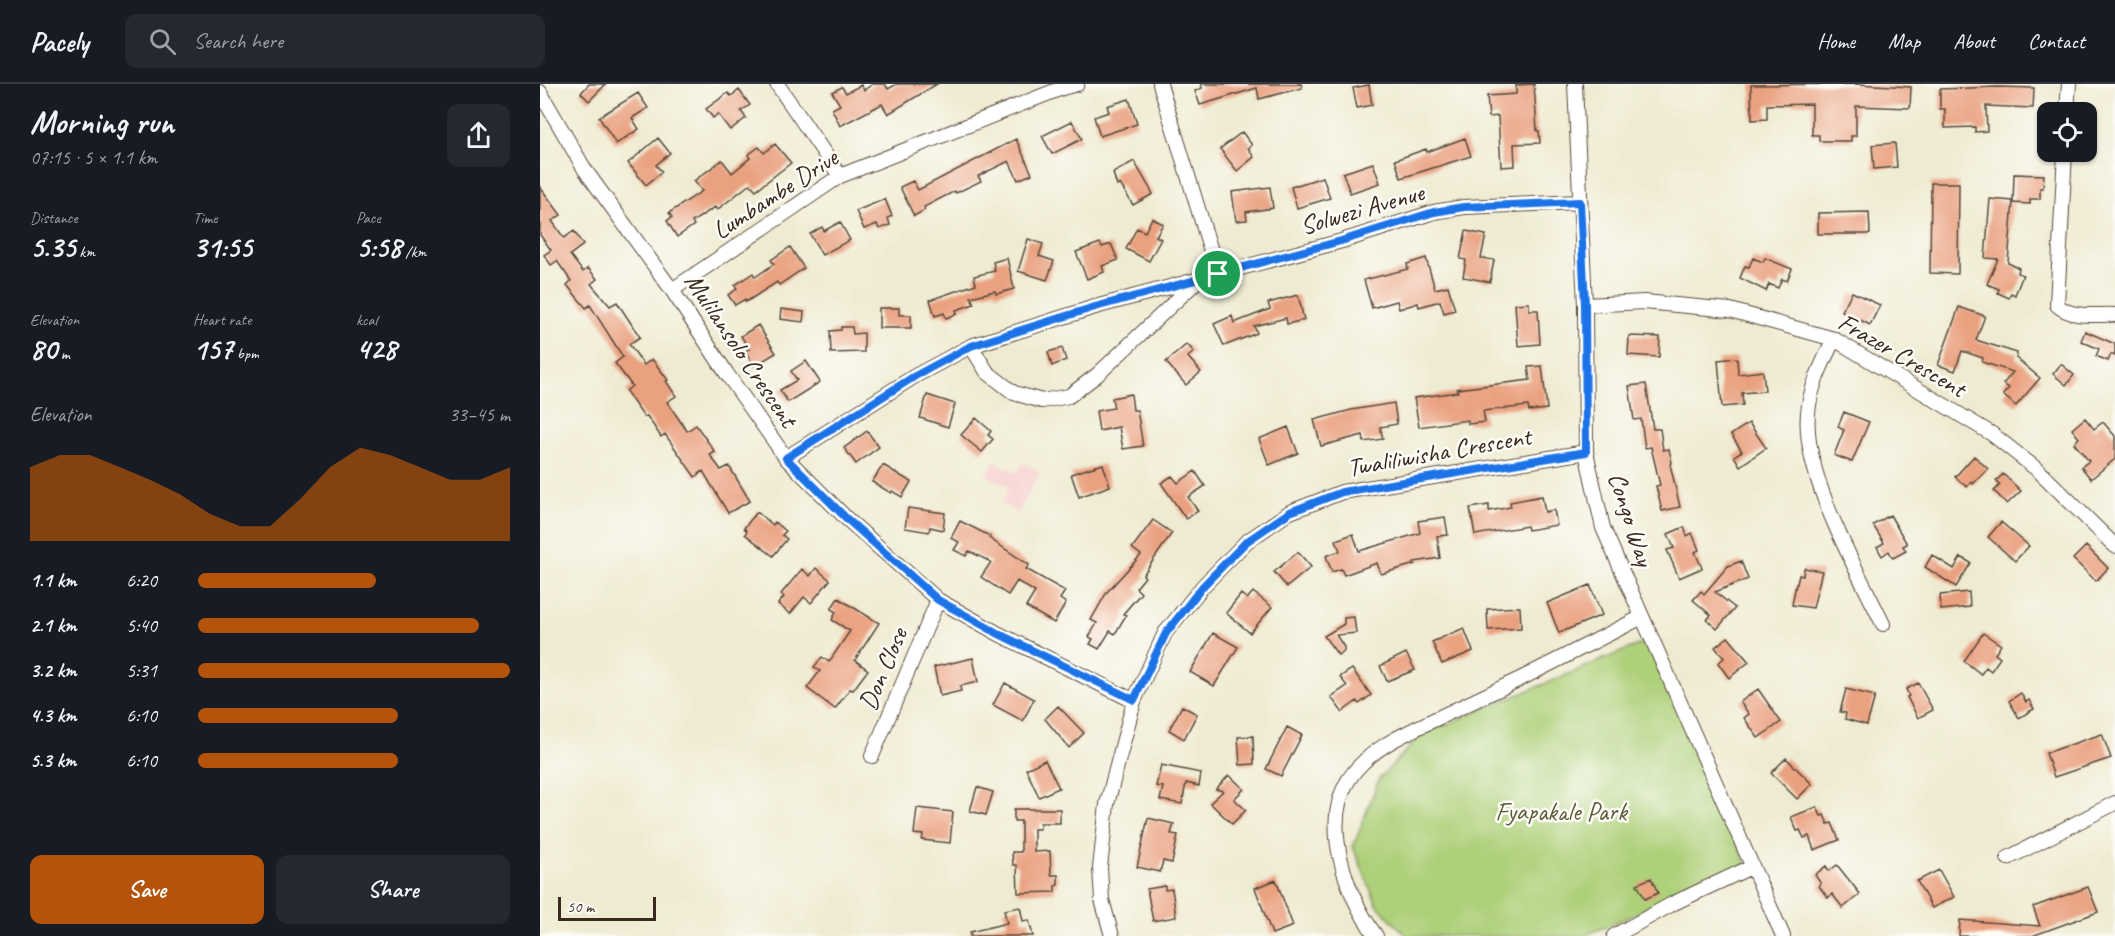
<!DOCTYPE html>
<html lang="en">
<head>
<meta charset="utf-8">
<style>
  :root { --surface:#171b24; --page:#242831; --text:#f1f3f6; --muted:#9ea1a6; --line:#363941; --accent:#b45309 }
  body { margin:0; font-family:Caveat,sans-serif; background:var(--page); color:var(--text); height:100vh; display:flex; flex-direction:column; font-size:22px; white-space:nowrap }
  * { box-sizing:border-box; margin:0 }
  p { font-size:20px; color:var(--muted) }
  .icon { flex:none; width:33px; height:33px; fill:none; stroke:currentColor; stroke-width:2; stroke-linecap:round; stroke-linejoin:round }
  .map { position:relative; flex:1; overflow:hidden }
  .drawer { display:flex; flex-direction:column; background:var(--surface); width:540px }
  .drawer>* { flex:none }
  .controls { position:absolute; left:1497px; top:18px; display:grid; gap:12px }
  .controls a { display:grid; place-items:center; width:60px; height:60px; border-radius:12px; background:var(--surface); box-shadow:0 2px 4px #0004; font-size:30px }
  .scale { position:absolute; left:18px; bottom:15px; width:98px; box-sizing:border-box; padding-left:6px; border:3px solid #3b2a1e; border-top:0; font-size:16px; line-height:21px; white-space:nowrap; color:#3b2a1e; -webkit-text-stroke:4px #fdfcf7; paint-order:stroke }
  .pin { position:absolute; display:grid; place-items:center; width:51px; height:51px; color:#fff; margin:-26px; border:3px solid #fff; border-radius:50%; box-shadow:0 2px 6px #0007 }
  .round { display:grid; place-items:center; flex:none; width:63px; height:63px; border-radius:12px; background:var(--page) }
  .summary { display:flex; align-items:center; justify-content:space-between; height:102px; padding:0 30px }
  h1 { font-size:33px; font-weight:800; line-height:45px }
  .figures { display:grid; grid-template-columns:repeat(3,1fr); gap:9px; height:102px; padding:6px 30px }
  .figures div { display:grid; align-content:center }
  .figures b { font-size:30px; font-weight:800 }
  .figures small { font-size:16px; font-weight:400 }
  .figures p { font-size:16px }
  .chart { height:168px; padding:12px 30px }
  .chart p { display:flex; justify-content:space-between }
  .chart svg { width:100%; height:108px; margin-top:6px; fill:var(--accent); opacity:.7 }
  .primary-button { display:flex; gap:12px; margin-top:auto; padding:12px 30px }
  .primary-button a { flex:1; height:69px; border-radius:12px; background:var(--accent); color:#fff; font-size:24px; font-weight:800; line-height:69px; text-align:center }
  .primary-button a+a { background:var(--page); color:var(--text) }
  ul { padding:0 30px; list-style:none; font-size:20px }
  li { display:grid; grid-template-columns:96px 72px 1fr; align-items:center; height:45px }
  li i { height:15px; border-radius:8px; background:var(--accent) }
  header { display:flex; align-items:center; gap:36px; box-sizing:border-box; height:84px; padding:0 30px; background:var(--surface); border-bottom:2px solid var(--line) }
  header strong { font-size:28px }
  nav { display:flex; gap:33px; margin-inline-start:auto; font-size:21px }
  .search { width:420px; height:54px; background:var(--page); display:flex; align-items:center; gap:15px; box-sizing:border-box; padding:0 21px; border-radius:12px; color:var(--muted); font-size:22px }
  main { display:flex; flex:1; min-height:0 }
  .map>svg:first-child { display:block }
  .built { fill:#f7d0ce }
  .green { fill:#add079; stroke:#747d4c; stroke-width:1.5 }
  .building { fill:#eaa180 }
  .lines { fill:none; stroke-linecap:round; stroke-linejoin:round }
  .street-casing { stroke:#564739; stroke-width:16 }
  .street { stroke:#fff; stroke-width:14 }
  .route-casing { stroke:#fff; stroke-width:12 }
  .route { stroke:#1a73e8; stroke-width:8 }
  .labels { text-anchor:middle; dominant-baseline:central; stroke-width:5; stroke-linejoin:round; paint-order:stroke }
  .street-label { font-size:26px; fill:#3b2a1e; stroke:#fdfcf7 }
  .park-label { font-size:26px; fill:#5d5c39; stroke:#fdfcf7 }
</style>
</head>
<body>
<header>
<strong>Pacely</strong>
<div class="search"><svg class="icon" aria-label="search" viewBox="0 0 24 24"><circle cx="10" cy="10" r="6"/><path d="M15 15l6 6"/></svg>Search here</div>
<nav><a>Home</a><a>Map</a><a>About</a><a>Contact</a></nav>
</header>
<main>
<section class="drawer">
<div class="summary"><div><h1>Morning run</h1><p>07:15 · 5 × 1.1 km</p></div><a class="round"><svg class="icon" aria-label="share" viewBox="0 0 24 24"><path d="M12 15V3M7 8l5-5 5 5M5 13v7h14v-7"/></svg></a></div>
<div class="figures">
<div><p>Distance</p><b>5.35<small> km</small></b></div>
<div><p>Time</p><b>31:55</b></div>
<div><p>Pace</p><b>5:58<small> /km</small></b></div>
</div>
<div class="figures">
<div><p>Elevation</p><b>80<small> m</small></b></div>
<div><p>Heart rate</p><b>157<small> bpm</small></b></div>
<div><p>kcal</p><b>428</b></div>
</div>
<div class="chart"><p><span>Elevation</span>33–45 m</p>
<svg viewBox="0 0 160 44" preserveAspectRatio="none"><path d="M0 44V14L10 9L20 9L30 14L40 19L50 25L60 33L70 38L80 38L90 27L100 14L110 6L120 9L130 14L140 19L150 19L160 14V44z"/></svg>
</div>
<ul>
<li><b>1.1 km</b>6:20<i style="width:57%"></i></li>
<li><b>2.1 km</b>5:40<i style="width:90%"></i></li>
<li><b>3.2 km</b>5:31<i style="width:100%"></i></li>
<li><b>4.3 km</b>6:10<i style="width:64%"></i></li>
<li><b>5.3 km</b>6:10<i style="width:64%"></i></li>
</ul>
<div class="primary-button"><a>Save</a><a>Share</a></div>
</section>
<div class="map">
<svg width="1575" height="852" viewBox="0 0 1575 852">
  <rect width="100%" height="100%" fill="#fdfcf7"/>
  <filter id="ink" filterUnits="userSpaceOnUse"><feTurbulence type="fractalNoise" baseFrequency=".0167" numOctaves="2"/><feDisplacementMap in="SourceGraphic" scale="12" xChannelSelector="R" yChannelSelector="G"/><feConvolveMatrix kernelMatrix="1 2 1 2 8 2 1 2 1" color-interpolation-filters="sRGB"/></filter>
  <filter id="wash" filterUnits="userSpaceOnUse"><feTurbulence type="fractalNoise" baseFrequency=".008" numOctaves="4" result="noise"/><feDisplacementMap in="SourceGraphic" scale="24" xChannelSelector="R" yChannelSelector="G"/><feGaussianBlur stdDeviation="1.35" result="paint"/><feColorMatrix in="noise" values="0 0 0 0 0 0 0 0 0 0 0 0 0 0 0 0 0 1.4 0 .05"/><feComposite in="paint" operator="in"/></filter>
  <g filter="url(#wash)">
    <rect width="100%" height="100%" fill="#efebd2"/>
    <path class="built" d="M454,377L477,389L483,379L500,388L478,429L461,419L469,403L446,391Z"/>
    <path class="green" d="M1110,556L1207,782L1044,852H867L837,821L813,763L839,695L881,651Z"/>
    <g id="blocks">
      <path class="building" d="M49,0H66L49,17L41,9Z
        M333,0H345L348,5L357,0H397L348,30L342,20L300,42L292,25L300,21L292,8L302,3L306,9L321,1L324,6Z
        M661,0H761L762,4L719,15L717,4L660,21L655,7L662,4Z
        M994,0L997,47H999L1000,59L974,60L975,82L961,83L958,32L949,33L947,12L976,10V1Z
        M1316,0L1371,3L1370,24L1316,22V52H1311V57H1279V51H1272V20L1227,21V35L1212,36L1211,1Z
        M829,1L832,21L817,24L813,4Z
        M1458,3L1494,4L1493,24L1446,22L1447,47L1435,48V43L1405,44V25H1400V5Z
        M199,6L210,21L201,27L206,34L190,46L178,30L173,34L166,25L188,9L191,12Z
        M98,9L108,24L92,34L99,45L76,60L59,33Z
        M589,15L597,40L560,52L554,33L569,28L567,22Z
        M532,37L542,55L512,70L502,52Z
        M702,48L712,61L708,64L714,73L697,87L680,65Z
        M118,54L130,69L116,81L122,88L106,101L88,79Z
        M925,54L931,72L861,94L855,76L886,65L887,68Z
        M476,55L492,90L478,96L469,77L438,92L441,97L416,109L415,107L384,123L385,126L374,132L360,103L373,97L378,106Z
        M1355,59L1357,83L1334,85L1332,61Z
        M235,60L251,79L216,106L210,100L177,126L175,123L152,138L154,141L137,153L127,137L132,133L129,129L162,107L154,97L182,76L192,89L210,74L208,71L219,63L224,69Z
        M594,77L613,110L593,121L580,100L577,102L573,89Z
        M833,79L840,99L810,109L803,89Z
        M1474,90L1504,91L1503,104H1500V115H1490V120L1473,119Z
        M783,93L790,114L757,124L751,103Z
        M1391,99H1419L1418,190L1390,189Z
        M0,103L21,131L12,137L24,154L34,147L43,161L30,171L43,188L48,184L57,195L51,200L70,222L77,218L100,253L89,260L104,281L112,275L128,296L126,297L136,312L127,318L147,347L156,341L175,368L170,371L181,386L189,382L210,417L188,429L163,387L155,393L125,350L121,353L107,332L104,333L96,322L86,307L92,302L75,279L83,273L50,221L46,224L27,201L31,197L17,177L11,181L4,171L11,166L0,151Z
        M730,103L733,124L706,128L707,136L696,137L692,108Z
        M345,115L352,132L348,134L350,141L339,145L337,140L324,145L316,127Z
        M1450,115L1473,117L1468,179L1479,184L1478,189L1483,191L1475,211L1471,209L1469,214L1458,209L1459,205L1447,200L1458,175L1445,174Z
        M1329,128L1330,150H1278V129Z
        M612,134L623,140L616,152L621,155L609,177L586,165L597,144L605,148Z
        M300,138L310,156L282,171L270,150L282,143L284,147Z
        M926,147L946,151L941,174L954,176L950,198L923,193L926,176L920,175Z
        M488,155L503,160L499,172L514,177L507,196L478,187Z
        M560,159L562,163L571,160L578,176L562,182L564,188L547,195L536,168Z
        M250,163L264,184L239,201L237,198L206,218L205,215L195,221L188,211L197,205L195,201L213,189L215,193L234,180L231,176Z
        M467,174L474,205L456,210L455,207L431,213L434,220L416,226L417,230L406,234L404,229L395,232L390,216L436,200L434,192L455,187L453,178Z
        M886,174L895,205L908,202L915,226L904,229L900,217L879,223L878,219L859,225L857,217L832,224L824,196L868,185L867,180Z
        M1213,174L1223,178L1225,174L1252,185L1247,197L1242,195L1238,204L1229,200L1226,207L1200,194L1205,182L1209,183Z
        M1312,208L1340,221L1330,241L1302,227Z
        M758,211L764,236L747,240L746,234L714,242L717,249L684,262L674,240L692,232L694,239L730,225L728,219Z
        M989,219V226H998L1000,260L978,262L975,220Z
        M1419,223L1445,232L1436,256L1477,269L1476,274L1500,294L1476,322L1463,311L1469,304L1463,300L1473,288L1442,278L1443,274L1422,267L1415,287L1398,281Z
        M339,224H359V231H371V244H339Z
        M241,225L264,228L263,238L240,235Z
        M218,241L236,269L214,282L205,267L209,265L201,252Z
        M301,243H312L313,250L324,249V268L291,269L290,247L301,246Z
        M1545,247L1575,260V272L1571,270L1568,277L1556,272L1559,265L1541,257Z
        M1089,252L1120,253L1119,273L1088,271Z
        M647,260L654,268L648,273L661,288L646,301L626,278Z
        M522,264L526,276L512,282L508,268Z
        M1197,274L1198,290L1223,287L1225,307L1202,309L1203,321L1182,323L1178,276Z
        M266,277L280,298L248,318L240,306L257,296L251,287Z
        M1521,280L1534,291L1526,301L1513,290Z
        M1002,282L1007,325L989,327L988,322L943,327L945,338L928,340V336L879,343L874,314L918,308L917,305L990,296L988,283Z
        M1106,300L1113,345H1120L1123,366L1129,365L1132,379L1130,380L1140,423L1122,427L1116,402L1120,401L1111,363L1105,364L1101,335L1094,336L1089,302Z
        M591,310L593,326H597L603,362L583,365L579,343L559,347L556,327L574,324L572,314Z
        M387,311L415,320L408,343L380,334Z
        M854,319L857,340L840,343L843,355L824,358L823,351L781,362L774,336L811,326Z
        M1304,328L1329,338L1312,378L1294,371L1304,346L1298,343Z
        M436,334L451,347L448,351L453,355L442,368L421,351Z
        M1545,334L1554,345L1563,338L1575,352V375L1551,395L1541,383L1549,377L1534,359L1539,354L1532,345Z
        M1209,339L1226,364L1200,382L1194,372L1202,367L1191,351Z
        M748,343L758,369L729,381L719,355Z
        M327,347L339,363L316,380L304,364Z
        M1434,372L1448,385L1433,400L1431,398L1427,403L1415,393Z
        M563,380L570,402L539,413L531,390Z
        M343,381L371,398L362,413L352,407L351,409L332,398Z
        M655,387L665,402L648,413L658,427L646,435L621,399L632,392L638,399Z
        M1463,390L1481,407L1467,420L1454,407L1460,401L1456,397Z
        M1002,412L1005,428L1014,426L1017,441L988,446L987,442L935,451L930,424L949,421V427L971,423L970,418Z
        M368,424L405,429L403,446L390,443L389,448L365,444Z
        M217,428L233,441L235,438L246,447L242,451L247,455L233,472L205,450L207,447L204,444Z
        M1350,431L1367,460L1363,462L1366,467L1353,474L1349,467L1342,472L1337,463L1344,459L1333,441Z
        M905,433L908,451L897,452L900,474L874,478L875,480L841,490L837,479L804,491L801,485L792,488L786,472L800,467L796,456L813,450L819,467L880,449L878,437Z
        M613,436L632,449L603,491L605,493L596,504L601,509L583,530L586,531L575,550L570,547L559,565L550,560L553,555L549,553L557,539L551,536L567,508L601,471L592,464Z
        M420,437L450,452L449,454L489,481L486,485L525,507L520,515L526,519L514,539L486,523L495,508L477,497L468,511L441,493L451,478L429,467L426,472L414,466L419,458L411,454Z
        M1461,438L1489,462L1475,477L1448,453Z
        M1144,443L1147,452L1152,449L1159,466L1155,468L1162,484L1139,494L1127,466L1134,464L1128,450Z
        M1546,462L1568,484L1556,497L1533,475Z
        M758,468L771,483L747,503L734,488Z
        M1392,471L1414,485L1421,473L1431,479L1416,503L1385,483Z
        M1201,477L1208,495L1175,508L1195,524L1177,545L1167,536L1171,531L1153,516L1161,507L1164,510L1188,482Z
        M276,484L290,496L271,519L264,513L250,530L238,520L244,513L241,510L262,485L270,492Z
        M1264,484L1282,487L1273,524L1252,521L1256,500H1257L1259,491L1263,492Z
        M1050,501L1062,531L1019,549L1007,519Z
        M713,508L732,523L710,549L686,529L701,510L707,515Z
        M1429,508L1430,523L1401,526L1400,511Z
        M298,514L339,539L315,576L328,586L313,606L310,605L295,625L267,604L280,587L274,583L282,573L289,578L310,547L292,536L296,528L291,525Z
        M980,523L981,544L948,546L947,525Z
        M814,533L816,549L796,551L804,563V567L798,571L784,552L804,540V534Z
        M924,544L933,567L902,580L892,558Z
        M673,549L698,563L674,602L650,588Z
        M1443,549L1461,561L1455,570L1460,574L1451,587L1446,583L1441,590L1424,577Z
        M1188,553L1209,578L1189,594L1178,579L1184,574L1175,563Z
        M866,569L875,586L847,597L840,582Z
        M433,574L438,598L420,602L421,607L400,612L394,583Z
        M812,585L831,611L819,620L817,617L802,628L791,613L807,602L800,593Z
        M465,599L494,615L483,637L453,621Z
        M1378,599L1393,626L1378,634L1367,613L1369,612L1366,605Z
        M1218,605L1241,638L1218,654L1204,634L1209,630L1200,618Z
        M1306,605L1335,612L1327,641L1305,635L1306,629L1300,628Z
        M1481,609L1486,618L1489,616L1494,625L1479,634L1469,617Z
        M518,622L544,649L529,664L505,635Z
        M642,622L657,630L644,655L629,646Z
        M747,643L762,651L741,692L726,685Z
        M1562,650L1571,674L1514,693L1506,669Z
        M713,652L714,680L700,681L698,653Z
        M1246,674L1272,700L1257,715L1231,689Z
        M505,676L519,704L499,713L486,685Z
        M621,681L661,689L659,702L646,699L642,720L620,716L623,703L616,702Z
        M689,691L704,705L694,715L706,726L692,740L670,719L683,707L676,705Z
        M437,703L453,708L446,731L430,727Z
        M1277,723L1281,732L1284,731L1288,740L1292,739L1299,756L1274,766L1269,752L1264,754L1260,746L1257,747L1251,733Z
        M377,724L413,728L410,759L382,756L383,751L374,750Z
        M474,725H520V739H500V745H494V768L510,767L511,791H518V801L515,802V808L478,809L477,781H473L472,768H481V737H474Z
        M608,734L634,740L631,750L638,751L632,779L623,777L620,788L597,783Z
        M1297,781L1320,810L1303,824L1292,810L1288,814L1279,802L1281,800L1275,791L1286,782L1289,787Z
        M1399,786L1414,813L1392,824L1377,797Z
        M1111,794L1118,809L1105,815L1097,800Z
        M736,796L753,842L732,850L715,804Z
        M625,802V806L632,805L636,833L613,837L607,805Z
        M1548,803L1558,828L1492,852H1419L1420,836L1500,842L1493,823Z
        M480,823L483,837L489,836L493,852H430V848L467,839L464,826Z"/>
    </g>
  </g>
  <g filter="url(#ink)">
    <use href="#blocks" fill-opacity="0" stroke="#564739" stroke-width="1.5"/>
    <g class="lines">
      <defs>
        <path id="street" d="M237,0L300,92
          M620,0L678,190
          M1035,0L1045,221L1046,368L1063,444L1243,852
          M0,8L45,86L132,206L187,290L246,374L307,435L398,516L459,550L594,617
          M1527,28L1529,0
          M1525,68L1517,221C1532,235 1556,230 1575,231
          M132,206L300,92L522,4L537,0
          M1045,221L1104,218L1190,226L1294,255L1452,350L1499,387L1575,462
          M1294,255C1283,278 1270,303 1268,329C1262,390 1316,484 1343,540
          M431,262L447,288L474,309L502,317L529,312L557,291L656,198
          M246,374L375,292L431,262L555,223L802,157L894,128L924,123L1040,118
          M332,672L398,516
          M1468,774L1575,719
          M572,852L562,816L560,784L567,720L594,617L625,549L663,502L706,458L750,428L802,408L1046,368
          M836,852C807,812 780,741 809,695C830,663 869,648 902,632C930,619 957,606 984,593C1024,573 1063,553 1102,533
          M1074,852L1134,819L1211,783"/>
      </defs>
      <use href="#street" class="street-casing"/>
      <use href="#street" class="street"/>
    </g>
  </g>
  <g class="lines" filter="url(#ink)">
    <defs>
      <path id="route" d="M1040,118L1045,221L1046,368L802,408L750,428L706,458L663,502L626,549L594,616L459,550L398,516L307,435L246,374L375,292L431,262L555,223L801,157L894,128L924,123Z"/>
    </defs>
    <use href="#route" class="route-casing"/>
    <use href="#route" class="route"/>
  </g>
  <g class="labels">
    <g class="street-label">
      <text transform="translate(235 110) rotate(-33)">Lumbambe Drive</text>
      <text transform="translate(822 125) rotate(-16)">Solwezi Avenue</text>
      <text transform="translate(201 266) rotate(56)">Mulilansolo Crescent</text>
      <text transform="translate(1362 271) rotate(30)">Frazer Crescent</text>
      <text transform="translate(899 368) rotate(-10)">Twaliliwisha Crescent</text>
      <text transform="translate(1091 435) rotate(72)">Congo Way</text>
      <text transform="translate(343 585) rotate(-67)">Don Close</text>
    </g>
    <g class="park-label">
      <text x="1021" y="727">Fyapakale Park</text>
    </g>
  </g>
</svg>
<div class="controls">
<a><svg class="icon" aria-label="locate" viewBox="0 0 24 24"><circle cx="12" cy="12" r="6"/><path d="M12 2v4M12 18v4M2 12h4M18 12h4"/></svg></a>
</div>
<div class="scale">50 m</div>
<div class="pin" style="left:678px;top:190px;background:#1e9e55"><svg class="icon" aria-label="arrive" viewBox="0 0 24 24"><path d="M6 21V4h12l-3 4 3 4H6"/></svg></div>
</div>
</main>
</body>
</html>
